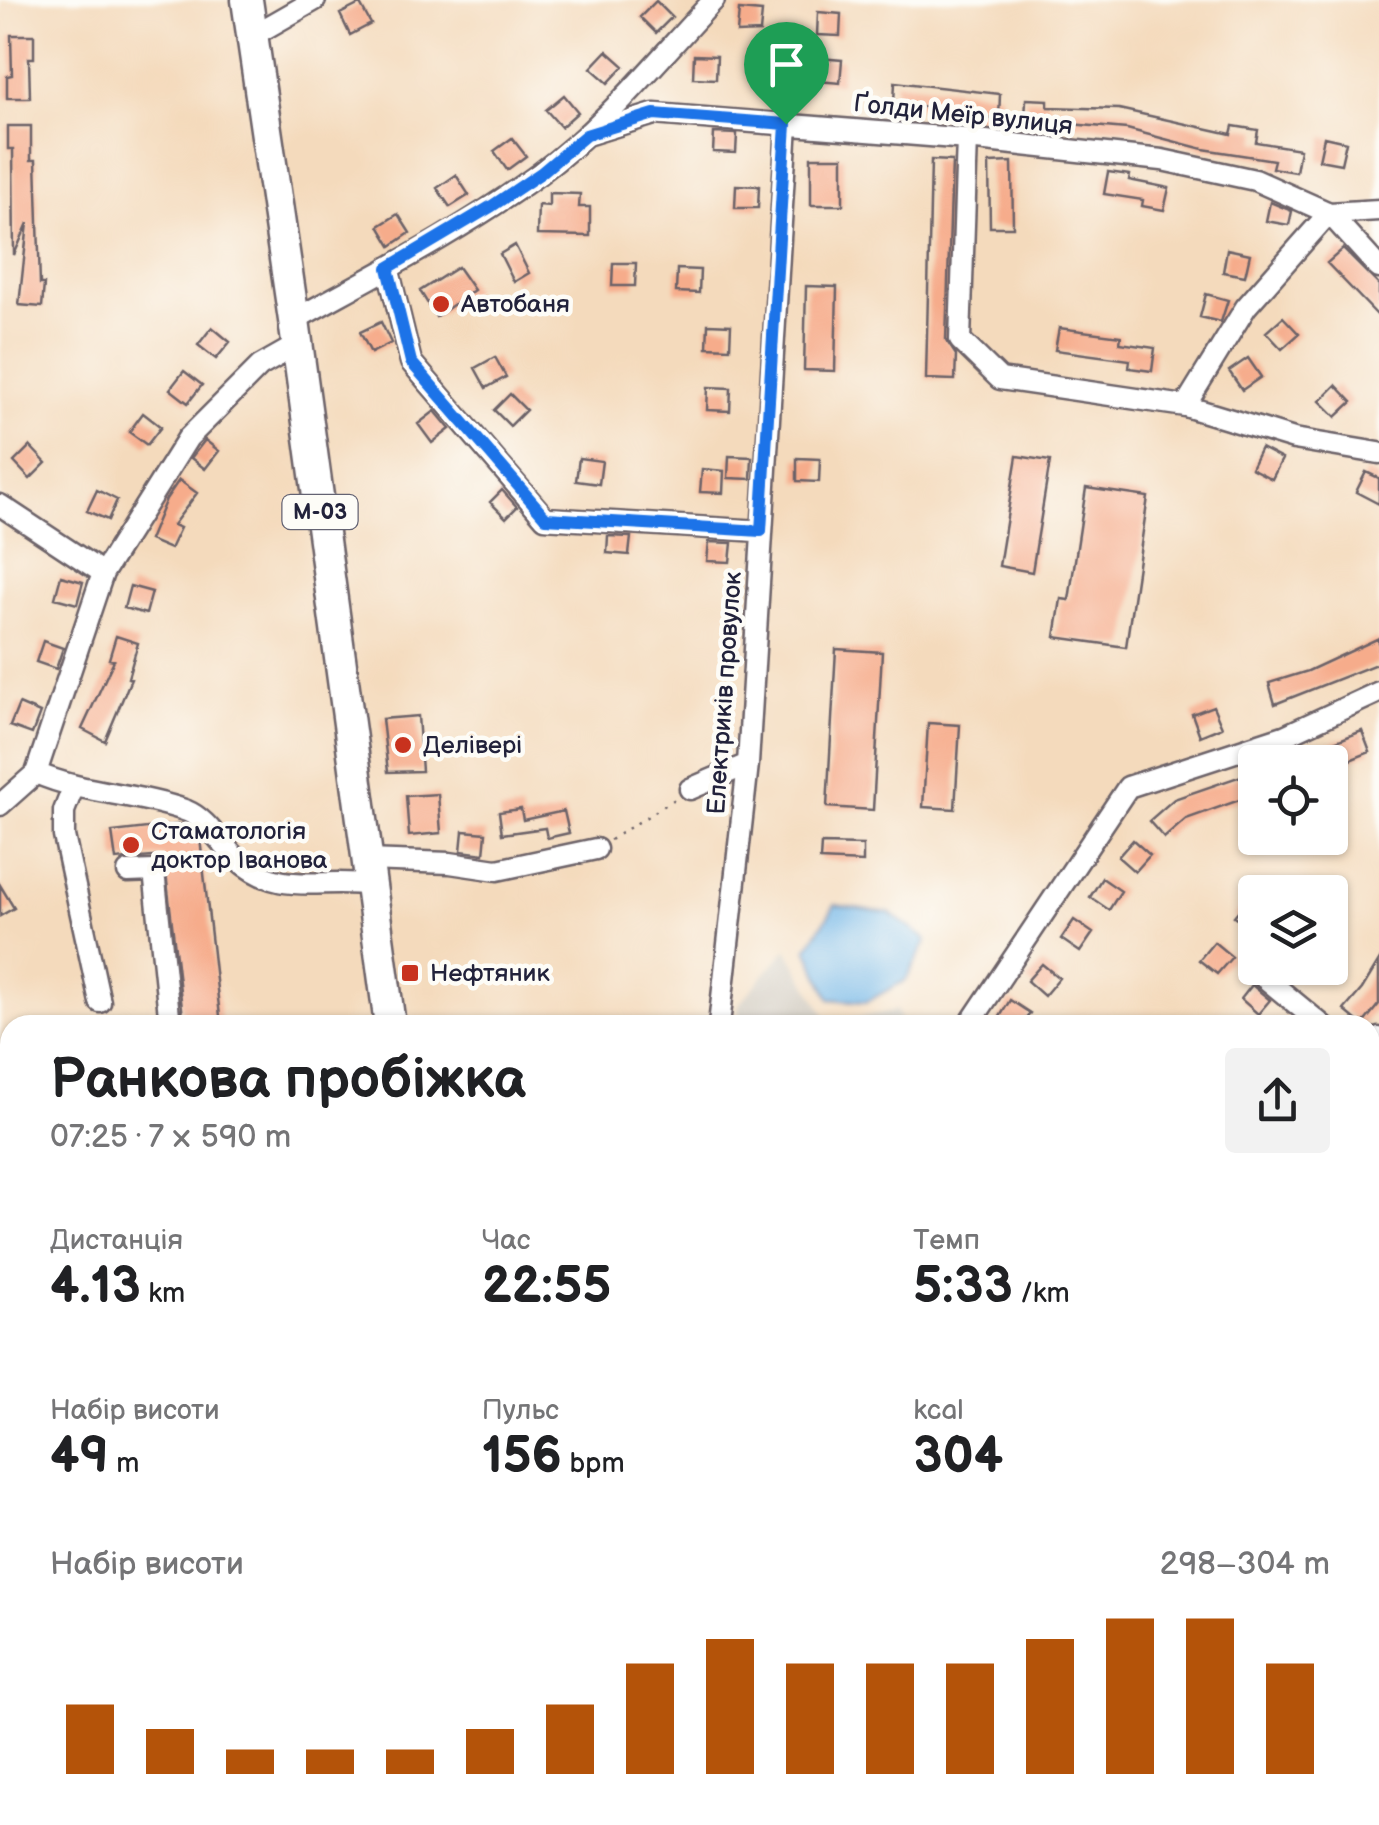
<!DOCTYPE html>
<html lang="uk">
<head>
<meta charset="utf-8">
<style>
  :root { --surface:#fff; --page:#f2f2f2; --text:#202124; --muted:#757577; --accent:#b45309 }
  body { margin:0; font-family:"Balsamiq Sans",sans-serif; background:var(--page); color:var(--text); height:100vh; display:flex; flex-direction:column; font-size:38px; white-space:nowrap }
  * { box-sizing:border-box; margin:0 }
  p { font-size:32px; color:var(--muted) }
  .icon { flex:none; width:55px; height:55px; fill:none; stroke:currentColor; stroke-width:2; stroke-linecap:round; stroke-linejoin:round }
  .map { position:relative; flex:1; overflow:hidden }
  .drawer { position:absolute; left:0px; top:1015px; width:1380px; height:810px; display:flex; flex-direction:column; background:var(--surface); border-radius:30px 30px 0 0; box-shadow:0 2px 8px #0004 }
  .drawer>* { flex:none }
  .fabs { position:absolute; left:1238px; top:745px; display:grid; gap:20px }
  .fabs a { display:grid; place-items:center; width:110px; height:110px; border-radius:10px; background:var(--surface); box-shadow:0 2px 8px #0004; font-size:50px }
  .pin { position:absolute; display:grid; place-items:center; width:85px; height:85px; color:#fff; margin:-102px -42px; border-radius:50% 50% 50% 0; rotate:-45deg; box-shadow:0 0 10px #0007 }
  .pin .icon { rotate:45deg }
  .round { display:grid; place-items:center; flex:none; width:105px; height:105px; border-radius:10px; background:var(--page) }
  .overview { display:flex; align-items:center; justify-content:space-between; height:170px; padding:0 50px }
  h1 { font-size:55px; font-weight:700; line-height:75px }
  .figures { display:grid; grid-template-columns:repeat(3,1fr); gap:15px; height:170px; padding:10px 50px }
  .figures div { display:grid; align-content:center }
  .figures b { font-size:50px; font-weight:700 }
  .figures small { font-size:28px; font-weight:400 }
  .figures p { font-size:28px }
  .chart { height:280px; padding:20px 50px }
  .chart p { display:flex; justify-content:space-between }
  .chart svg { width:100%; height:180px; margin-top:10px; stroke:var(--accent); stroke-width:6 }
  .map>svg:first-child { display:block }
  .industrial { fill:#cac3b8 }
  .forest { fill:#84b26a; stroke:#536a52; stroke-width:2.5 }
  .water { fill:#71b5e7; stroke:#4a6c91; stroke-width:2.5 }
  .building { fill:#f6ac8b }
  .lines { fill:none; stroke-linecap:round; stroke-linejoin:round }
  .minor-casing { stroke:#6c6268; stroke-width:25 }
  .highway-casing { stroke:#6c6268; stroke-width:35 }
  .path { stroke:#6c6268; stroke-width:2.5; stroke-dasharray:2.5 8; stroke-linecap:butt }
  .minor { stroke:#fff; stroke-width:20 }
  .highway { stroke:#fff; stroke-width:30 }
  .route-casing { stroke:#fff; stroke-width:20 }
  .route { stroke:#1a73e8; stroke-width:12 }
  .poi-dot { fill:#c8321e; stroke:#fdfcf7; stroke-width:4 }
  .labels { text-anchor:middle; dominant-baseline:central; stroke-width:9; stroke-linejoin:round; paint-order:stroke }
  .shield { fill:#fdfcf7; stroke:#646373; stroke-width:2.5 }
  .shield-label { font-size:22px; font-weight:bold; fill:#22223b }
  .street-label { font-size:25px; fill:#22223b; stroke:#fdfcf7 }
  .poi-label { font-size:25px; fill:#22223b; stroke:#fdfcf7; text-anchor:start }
</style>
</head>
<body>
<div class="map">
<svg width="1379" height="1825" viewBox="0 0 1379 1825">
  <rect width="100%" height="100%" fill="#fdfcf7"/>
  <filter id="ink" filterUnits="userSpaceOnUse"><feTurbulence type="fractalNoise" baseFrequency=".01" numOctaves="2"/><feDisplacementMap in="SourceGraphic" scale="20" xChannelSelector="R" yChannelSelector="G"/><feConvolveMatrix kernelMatrix="1 2 1 2 8 2 1 2 1" color-interpolation-filters="sRGB"/></filter>
  <filter id="wash" filterUnits="userSpaceOnUse"><feTurbulence type="fractalNoise" baseFrequency=".0048" numOctaves="4" result="noise"/><feDisplacementMap in="SourceGraphic" scale="40" xChannelSelector="R" yChannelSelector="G"/><feGaussianBlur stdDeviation="2.25" result="paint"/><feColorMatrix in="noise" values="0 0 0 0 0 0 0 0 0 0 0 0 0 0 0 0 0 1.4 0 .05"/><feComposite in="paint" operator="in"/></filter>
  <g filter="url(#wash)">
    <rect width="100%" height="100%" fill="#f4dabc"/>
    <path class="industrial" d="M787,949L830,1024L897,1010L903,1025H738L739,1004Z
      M0,1089L10,1112V1152L0,1156Z"/>
    <path class="forest" d="M1379,1408V1663L1370,1658V1436Z"/>
    <path class="water" d="M835,905L889,913L927,940L906,980L866,1002L830,999L807,949Z"/>
    <g id="blocks">
      <path class="building" d="M656,1L672,17L656,33L640,17Z
        M360,4L371,24L350,35L340,14Z
        M739,10L762,12L760,32L737,33Z
        M818,12L841,14L840,36L817,35Z
        M11,35H34V58H29L30,98H7V76L12,75Z
        M607,51L624,66L608,83L591,68Z
        M694,55L717,56L716,79L693,78Z
        M819,58L842,60L840,83L818,81Z
        M895,82L1000,94L999,119L974,118V111L894,104Z
        M564,95L578,112L561,127L546,110Z
        M1026,99L1048,100V107L1119,109L1231,134L1233,126L1258,130L1256,142L1300,149L1296,172L1272,168L1274,160L1203,149L1127,129L1025,120Z
        M8,126H31V160H36L40,284H44L42,307L19,305L28,223L14,255L13,149H8Z
        M714,133L737,134L736,153L713,152Z
        M1324,137L1346,142L1341,164L1319,160Z
        M512,138L526,156L507,170L494,151Z
        M811,157H843V205H811Z
        M931,160L952,161L946,340L956,355L955,380L926,379Z
        M1012,162L1013,227H990L989,163Z
        M1108,172L1130,175L1129,180L1169,188L1164,210L1142,206L1143,200L1104,194Z
        M456,175L469,195L450,207L437,188Z
        M736,185L759,186L758,208H735Z
        M549,193L580,194L579,207H590V236L537,235L538,205L549,206Z
        M1270,202L1292,211L1289,225L1266,221Z
        M398,214L410,233L391,246L379,226Z
        M515,245L529,273L514,282L500,254Z
        M1227,249L1250,254L1245,276L1223,272Z
        M1343,249L1379,285V317L1327,263Z
        M613,263H636L635,286H612Z
        M458,267L474,290L436,317L420,291Z
        M677,269L700,270L699,293L676,292Z
        M806,286L837,287L835,371L804,370Z
        M1206,294L1228,300L1221,322L1200,317Z
        M1283,317L1299,334L1282,349L1266,332Z
        M381,322L391,343L371,353L360,332Z
        M708,324L731,325L730,348L707,347Z
        M212,327L230,342L216,359L198,345Z
        M1059,328L1121,336L1120,343L1155,348L1152,371L1129,368L1130,360L1055,350Z
        M495,357L506,377L486,388L475,368Z
        M1248,358L1261,377L1242,390L1229,371Z
        M184,371L202,385L188,403L170,389Z
        M1336,385L1352,402L1336,417L1320,401Z
        M708,387L731,388L730,411L707,410Z
        M510,394L526,410L510,426L494,410Z
        M435,411L450,429L432,443L418,424Z
        M143,413L161,427L147,445L129,432Z
        M205,440L219,451L205,469L191,458Z
        M30,446L46,463L30,479L14,462Z
        M1261,448L1282,459L1272,479L1251,468Z
        M729,456L752,457L751,479L728,478Z
        M1017,456L1050,461L1032,572L999,566Z
        M579,458L602,461L599,484L576,481Z
        M797,458L820,459L819,482L797,481Z
        M702,469L724,471L723,493L700,492Z
        M1366,472L1379,478V504L1356,492Z
        M179,480L197,493L173,525L180,528L170,549L149,540L166,499Z
        M1086,488L1148,497L1126,647L1055,637L1061,599L1069,600Z
        M97,490L117,500L108,520L87,511Z
        M502,490L517,507L506,518L490,502Z
        M608,536L631,537L629,555L607,553Z
        M709,542L732,543L730,562L707,561Z
        M61,576L83,582L77,604L55,598Z
        M130,586L152,592L146,614L124,608Z
        M116,636L138,643L128,678L131,679L105,741L82,729L114,660L109,659Z
        M1379,638V663L1275,704L1269,683L1308,671Z
        M43,641L63,648L56,669L36,662Z
        M836,649L882,652L873,810L827,807Z
        M19,704L40,713L32,734L10,726Z
        M1213,706L1222,727L1200,736L1192,714Z
        M418,716L422,771L388,772L382,719Z
        M928,723L960,725L955,809L923,807Z
        M1362,731L1370,752L1330,768V762H1284Z
        M1241,776L1248,797L1186,819L1164,838L1149,821L1174,799Z
        M438,794L441,833L409,836L406,796Z
        M521,809L523,820L564,811L569,833L547,838L545,828L502,834L499,812Z
        M182,824L200,838L221,1025H184L164,856L116,860L112,832Z
        M463,831L486,833L484,854L461,851Z
        M1133,840L1150,855L1135,872L1118,857Z
        M821,844L863,845V862L820,860Z
        M1102,878L1121,891L1109,910L1090,897Z
        M0,885L14,908L0,916Z
        M1255,891V933L1234,916Z
        M1074,920L1093,933L1080,952L1061,939Z
        M1214,942L1232,957L1217,974L1199,960Z
        M1379,961V1004L1362,1025L1344,1010L1362,989Z
        M1042,964L1059,978L1044,996L1027,981Z
        M1252,985L1270,1000L1258,1014L1241,999Z
        M1010,1000L1030,1013L1022,1025H1007L998,1020Z"/>
    </g>
  </g>
  <g filter="url(#ink)">
    <use href="#blocks" fill-opacity="0" stroke="#6c6268" stroke-width="2.5"/>
    <g class="lines">
      <defs>
        <path id="minor" d="M252,36L315,0
          M586,135L654,114L967,139L1162,160L1255,180L1329,213L1379,268
          M967,139L960,340L1000,379L1185,406L1294,439L1379,453
          M388,268L411,362L545,518L761,531
          M294,320C377,274 463,230 539,174C605,126 658,59 714,0
          M1185,406L1246,307L1329,213L1379,210
          M0,505L103,573
          M36,773C84,794 138,793 187,811C207,819 221,845 237,859C281,898 320,877 370,885
          M73,788L64,811V836L100,1002
          M690,789L748,764
          M0,805L36,773L103,573L188,438L260,366L297,345
          M367,860L450,863L497,870L596,849
          M128,872L154,871L170,1025
          M1254,969L1322,1025
          M719,1025L748,764L787,124
          M969,1025L1128,787L1284,736L1379,692
          M1370,1052L1379,1038
          M0,1175L10,1185
          M0,1328L10,1322
          M1370,1722L1379,1720
          M181,1815L183,1825
          M848,1815L849,1825
          M931,1825L943,1815"/>
        <path id="highway" d="M247,0L294,320L390,1025
          M503,1815L504,1825"/>
      </defs>
      <use href="#minor" class="minor-casing"/>
      <use href="#highway" class="highway-casing"/>
      <path class="path" d="M610,840L675,799"/>
      <use href="#minor" class="minor"/>
      <use href="#highway" class="highway"/>
    </g>
  </g>
  <g class="lines" filter="url(#ink)">
    <defs>
      <path id="route" d="M654,114L786,124L761,531L546,518L411,362L388,268L492,206L541,173L586,135Z"/>
    </defs>
    <use href="#route" class="route-casing"/>
    <use href="#route" class="route"/>
  </g>
  <g class="poi-dot">
    <circle cx="441" cy="304" r="10"/>
    <circle cx="403" cy="745" r="10"/>
    <circle cx="131" cy="845" r="10"/>
    <rect x="400" y="963" width="20" height="20" rx="5"/>
  </g>
  <g class="labels">
    <rect class="shield" x="282.5" y="495" width="75" height="34" rx="8"/>
    <g class="shield-label">
      <text x="320" y="512">М-03</text>
    </g>
    <g class="street-label">
      <text transform="translate(963 115) rotate(6)">Ґолди Меїр вулиця</text>
      <text transform="translate(725 693) rotate(-86)">Електриків провулок</text>
    </g>
    <g class="poi-label">
      <text x="461" y="304">Автобаня</text>
      <text x="423" y="745">Делівері</text>
      <text x="151" y="831">Стаматологія<tspan x="151" dy="29">доктор Іванова</tspan></text>
      <text x="430" y="973">Нефтяник</text>
    </g>
  </g>
</svg>
<div class="fabs">
<a><svg class="icon" aria-label="locate" viewBox="0 0 24 24"><circle cx="12" cy="12" r="6"/><path d="M12 2v4M12 18v4M2 12h4M18 12h4"/></svg></a>
<a><svg class="icon" aria-label="layers" viewBox="0 0 24 24"><path d="M12 4l9 5-9 5-9-5zM3 14l9 5 9-5"/></svg></a>
</div>
<div class="pin" style="left:786px;top:124px;background:#1e9e55"><svg class="icon" aria-label="arrive" viewBox="0 0 24 24"><path d="M6 21V4h12l-3 4 3 4H6"/></svg></div>
<section class="drawer">
<div class="overview"><div><h1>Ранкова пробіжка</h1><p>07:25 · 7 × 590 m</p></div><a class="round"><svg class="icon" aria-label="share" viewBox="0 0 24 24"><path d="M12 15V3M7 8l5-5 5 5M5 13v7h14v-7"/></svg></a></div>
<div class="figures">
<div><p>Дистанція</p><b>4.13<small> km</small></b></div>
<div><p>Час</p><b>22:55</b></div>
<div><p>Темп</p><b>5:33<small> /km</small></b></div>
</div>
<div class="figures">
<div><p>Набір висоти</p><b>49<small> m</small></b></div>
<div><p>Пульс</p><b>156<small> bpm</small></b></div>
<div><p>kcal</p><b>304</b></div>
</div>
<div class="chart"><p><span>Набір висоти</span>298–304 m</p>
<svg viewBox="0 0 160 44" preserveAspectRatio="none"><path d="M5 44V27M15 44V33M25 44V38M35 44V38M45 44V38M55 44V33M65 44V27M75 44V17M85 44V11M95 44V17M105 44V17M115 44V17M125 44V11M135 44V6M145 44V6M155 44V17"/></svg>
</div>
</section>
</div>
</body>
</html>
